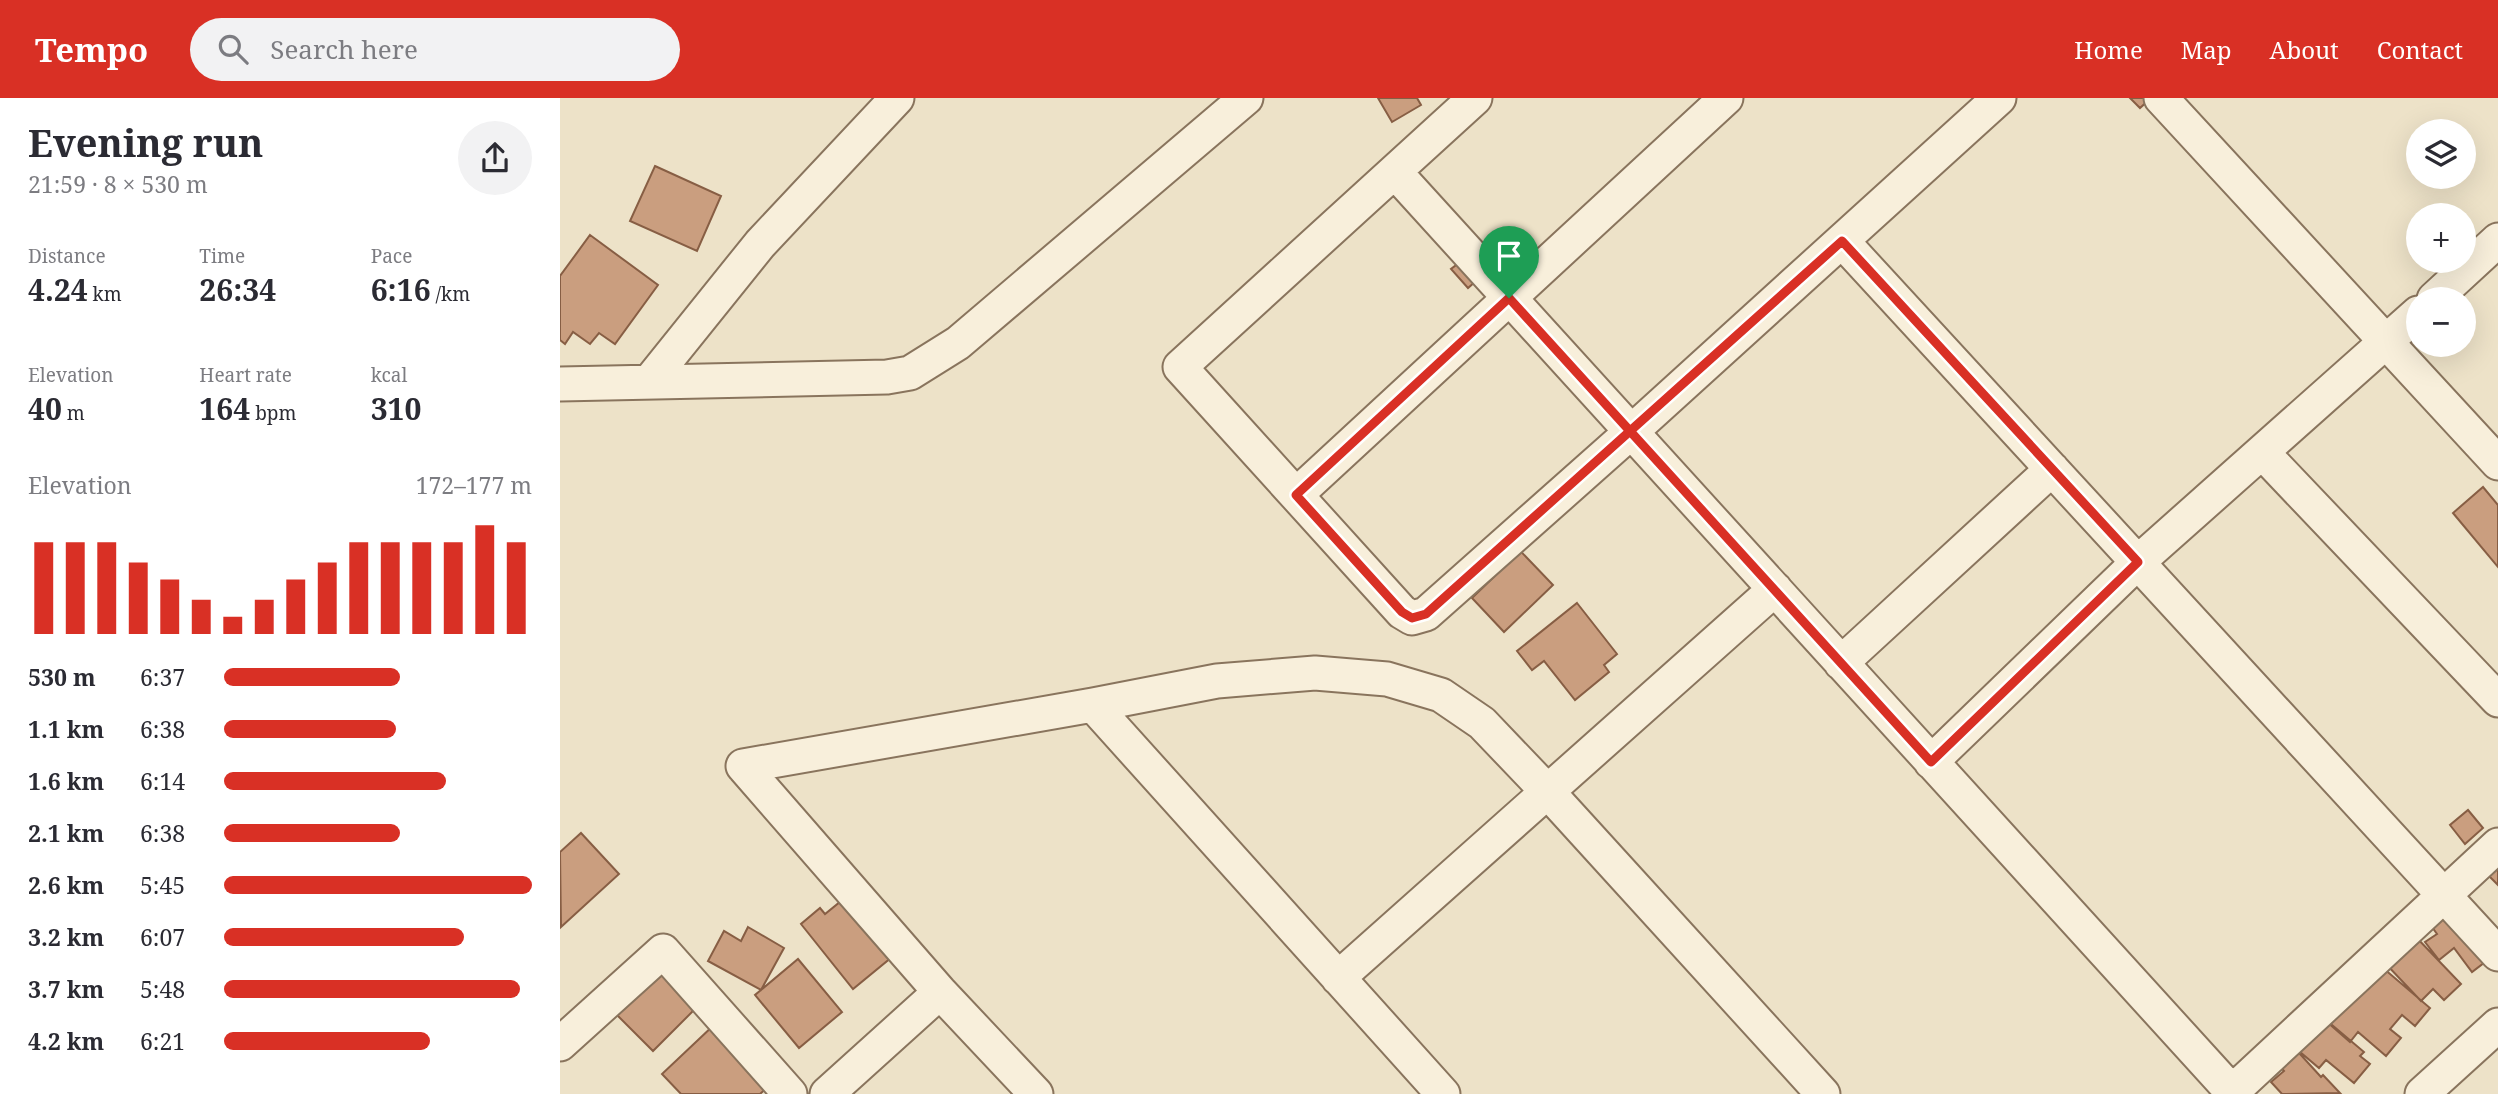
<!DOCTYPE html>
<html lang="en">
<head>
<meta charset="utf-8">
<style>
  :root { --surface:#fff; --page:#f2f2f3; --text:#2b2b33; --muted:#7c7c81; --accent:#d93025 }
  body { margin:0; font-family:"Noto Serif",serif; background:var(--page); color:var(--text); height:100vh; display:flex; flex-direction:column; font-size:26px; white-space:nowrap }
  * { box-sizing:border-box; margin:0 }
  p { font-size:23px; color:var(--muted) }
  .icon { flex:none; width:38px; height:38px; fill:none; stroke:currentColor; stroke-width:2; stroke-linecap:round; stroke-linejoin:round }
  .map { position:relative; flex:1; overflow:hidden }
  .drawer { display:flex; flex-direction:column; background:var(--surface); width:560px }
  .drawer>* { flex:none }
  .fabs { position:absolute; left:1846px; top:21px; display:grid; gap:14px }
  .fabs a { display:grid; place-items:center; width:70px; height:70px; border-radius:50%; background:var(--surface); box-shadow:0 7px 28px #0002; font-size:35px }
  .pin { position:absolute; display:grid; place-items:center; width:60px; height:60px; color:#fff; margin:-72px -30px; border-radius:50% 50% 50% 0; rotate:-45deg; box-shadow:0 0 7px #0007 }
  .pin .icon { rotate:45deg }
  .round { display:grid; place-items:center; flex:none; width:74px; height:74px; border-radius:37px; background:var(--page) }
  .head { display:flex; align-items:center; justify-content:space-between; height:119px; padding:0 28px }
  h1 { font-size:38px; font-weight:700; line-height:52px }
  .metrics { display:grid; grid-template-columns:repeat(3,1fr); gap:10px; height:119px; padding:7px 28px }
  .metrics div { display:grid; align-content:center }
  .metrics b { font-size:30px; font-weight:700 }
  .metrics small { font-size:19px; font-weight:400 }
  .metrics p { font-size:19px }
  .chart { height:196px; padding:14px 28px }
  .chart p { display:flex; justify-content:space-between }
  .chart svg { width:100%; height:126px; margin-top:7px; stroke:var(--accent); stroke-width:6 }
  ul { padding:0 28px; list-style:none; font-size:23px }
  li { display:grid; grid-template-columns:112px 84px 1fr; align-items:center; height:52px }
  li i { height:18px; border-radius:9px; background:var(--accent) }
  header { display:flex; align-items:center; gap:42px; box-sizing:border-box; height:98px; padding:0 35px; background:var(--accent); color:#fff }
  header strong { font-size:33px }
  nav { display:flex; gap:38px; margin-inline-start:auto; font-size:24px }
  .search { width:490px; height:63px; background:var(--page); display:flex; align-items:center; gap:18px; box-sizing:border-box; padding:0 24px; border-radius:38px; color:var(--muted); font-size:26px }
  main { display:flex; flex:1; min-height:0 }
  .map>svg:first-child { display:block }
  .building { fill:#ca9e7f; stroke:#875e44; stroke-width:2 }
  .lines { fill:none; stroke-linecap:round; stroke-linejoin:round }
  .street-casing { stroke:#89745d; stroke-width:37 }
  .street { stroke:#f8efdb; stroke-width:33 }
  .route-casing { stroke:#fff; stroke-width:14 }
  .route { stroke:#d93025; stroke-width:9 }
</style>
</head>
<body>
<header>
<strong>Tempo</strong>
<div class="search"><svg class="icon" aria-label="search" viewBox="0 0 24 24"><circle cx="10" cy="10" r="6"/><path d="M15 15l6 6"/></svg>Search here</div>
<nav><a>Home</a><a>Map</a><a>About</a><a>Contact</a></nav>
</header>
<main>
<section class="drawer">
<div class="head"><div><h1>Evening run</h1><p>21:59 · 8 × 530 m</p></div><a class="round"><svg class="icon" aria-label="share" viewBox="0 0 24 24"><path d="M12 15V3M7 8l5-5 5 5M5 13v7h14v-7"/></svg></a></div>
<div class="metrics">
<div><p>Distance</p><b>4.24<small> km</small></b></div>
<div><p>Time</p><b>26:34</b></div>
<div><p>Pace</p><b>6:16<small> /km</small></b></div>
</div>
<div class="metrics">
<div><p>Elevation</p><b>40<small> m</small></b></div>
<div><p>Heart rate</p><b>164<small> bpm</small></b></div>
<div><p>kcal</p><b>310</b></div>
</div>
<div class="chart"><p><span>Elevation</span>172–177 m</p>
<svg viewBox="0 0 160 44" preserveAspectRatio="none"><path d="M5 44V12M15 44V12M25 44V12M35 44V19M45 44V25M55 44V32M65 44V38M75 44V32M85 44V25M95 44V19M105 44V12M115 44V12M125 44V12M135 44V12M145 44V6M155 44V12"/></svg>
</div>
<ul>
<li><b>530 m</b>6:37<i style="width:57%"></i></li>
<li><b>1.1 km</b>6:38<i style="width:56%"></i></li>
<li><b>1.6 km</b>6:14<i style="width:72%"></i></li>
<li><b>2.1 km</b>6:38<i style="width:57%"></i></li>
<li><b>2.6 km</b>5:45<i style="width:100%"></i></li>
<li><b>3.2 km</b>6:07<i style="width:78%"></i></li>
<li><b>3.7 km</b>5:48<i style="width:96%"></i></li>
<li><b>4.2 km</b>6:21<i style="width:67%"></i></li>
</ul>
</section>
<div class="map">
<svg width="1938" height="996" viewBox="0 0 1938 996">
  <rect width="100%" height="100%" fill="#ede2c8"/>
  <path class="building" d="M818,0H857L861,7L832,24Z
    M1570,0H1591L1580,10Z
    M95,68L161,98L137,153L70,123Z
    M30,137L98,187L55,246L39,235L30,246L13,234L5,246L0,242V178Z
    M908,158L924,176L908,190L891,171Z
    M1923,389L1938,407V469L1893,415Z
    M946,438L993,487L944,534L912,500L941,472Z
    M1017,505L1057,556L1044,567L1049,574L1015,602L984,563L972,572L957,553Z
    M1908,712L1923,730L1905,746L1890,727Z
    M21,735L59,776L1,829L0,754Z
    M1938,769V787L1929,778Z
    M291,795L338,854L293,891L241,826L260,810L265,816Z
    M1886,807L1929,861L1912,874L1894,850L1879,862L1865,844L1877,836L1867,822Z
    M188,829L224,850L201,892L148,863L164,833L181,843Z
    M1854,837L1901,886L1884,902L1873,891L1861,903L1825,865Z
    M95,854L143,903L93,953L44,904Z
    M238,861L282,914L239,950L195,897Z
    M1816,864L1870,910L1855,928L1842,917L1830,931L1841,940L1826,958L1798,934L1790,944L1767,924Z
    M1759,916L1804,954L1800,958L1810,966L1794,985L1766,962L1759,970L1733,948Z
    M155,926L211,986L200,996H121L102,976Z
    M1730,945L1761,979L1763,977L1780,995L1722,996L1711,984L1724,973L1713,961Z"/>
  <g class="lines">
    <defs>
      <path id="street" d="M915,0L620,269L842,514L852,520L866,516L1071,334L1439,0
        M1601,0L1938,365
        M835,74L1674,996
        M1282,143L1938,856
        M1874,201L1938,142
        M89,284L200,146L337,0
        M0,286L327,279L350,275L398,245L686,0
        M1702,354L1938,602
        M736,397L1166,0
        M1281,565L1492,371
        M533,607L883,996
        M1371,664L1578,464L1858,215
        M183,668L533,607L657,583L755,575L827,581L881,597L922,625L987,693L1263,996
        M183,668L380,894L476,996
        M778,880L1215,491
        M0,946L103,853L230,996
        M1672,994L1938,747
        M267,996L380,894
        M1862,996L1938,927"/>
    </defs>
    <use href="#street" class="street-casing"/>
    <use href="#street" class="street"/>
  </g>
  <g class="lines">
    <defs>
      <path id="route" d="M949,200C1090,355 1230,509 1371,664L1578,464L1282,143L866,516L852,520L842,514L736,397L949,200"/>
    </defs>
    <use href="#route" class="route-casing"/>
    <use href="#route" class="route"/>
  </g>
</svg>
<div class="fabs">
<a><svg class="icon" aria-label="layers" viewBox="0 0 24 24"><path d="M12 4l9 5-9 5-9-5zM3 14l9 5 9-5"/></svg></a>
<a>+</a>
<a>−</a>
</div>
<div class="pin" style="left:949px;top:200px;background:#1e9e55"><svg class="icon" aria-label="arrive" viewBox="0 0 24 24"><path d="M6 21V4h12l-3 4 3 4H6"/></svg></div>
</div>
</main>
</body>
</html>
